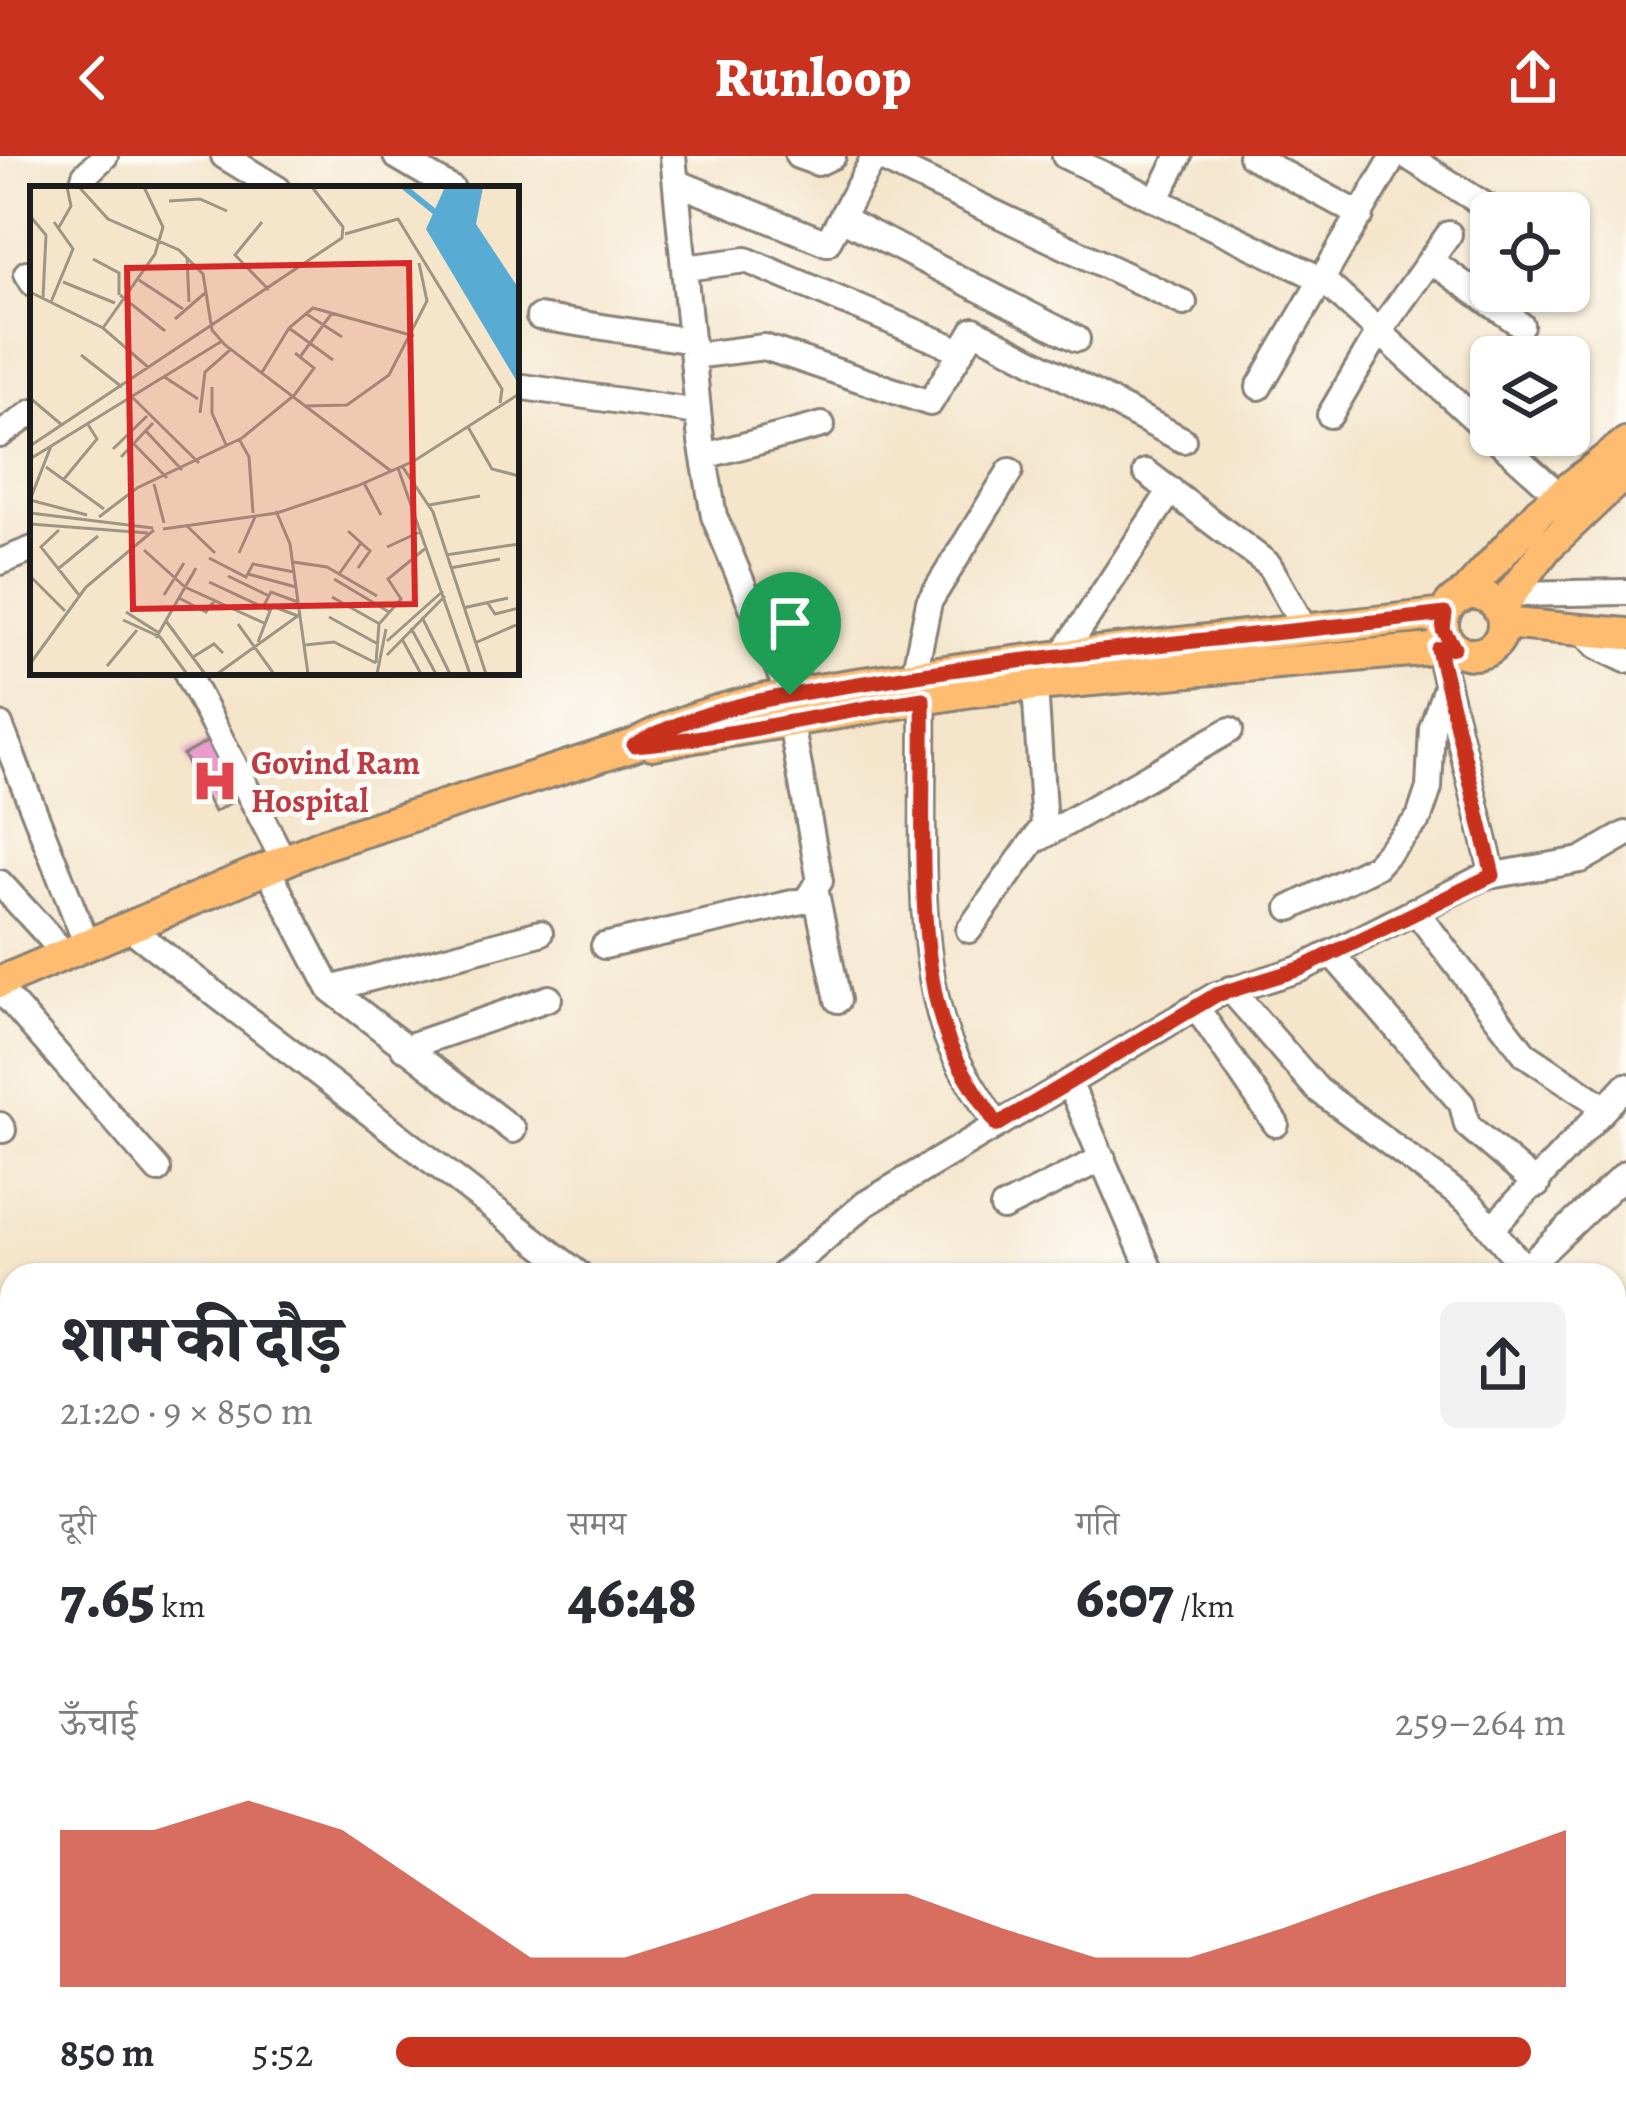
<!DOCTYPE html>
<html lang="hi">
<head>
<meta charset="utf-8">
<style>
  :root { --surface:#fff; --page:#f2f2f3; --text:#2b2b33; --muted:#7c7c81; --accent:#c8321e }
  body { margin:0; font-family:Alegreya,"Noto Serif Devanagari",serif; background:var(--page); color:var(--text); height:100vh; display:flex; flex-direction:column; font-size:45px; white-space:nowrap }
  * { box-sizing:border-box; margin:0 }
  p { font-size:39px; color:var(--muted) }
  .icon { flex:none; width:66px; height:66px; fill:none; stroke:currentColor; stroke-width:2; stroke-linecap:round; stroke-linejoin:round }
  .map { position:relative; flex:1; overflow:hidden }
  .sheet { position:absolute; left:0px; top:1107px; width:1626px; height:858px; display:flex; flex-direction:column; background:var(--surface); border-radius:36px 36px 0 0; box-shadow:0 3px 9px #0004 }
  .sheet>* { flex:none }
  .tools { position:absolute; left:1470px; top:36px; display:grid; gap:24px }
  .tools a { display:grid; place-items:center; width:120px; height:120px; border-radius:18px; background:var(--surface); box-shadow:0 3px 9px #0004; font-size:60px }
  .pin { position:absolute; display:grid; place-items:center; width:102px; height:102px; color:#fff; margin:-123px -51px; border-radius:50% 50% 50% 0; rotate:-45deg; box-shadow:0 0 12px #0007 }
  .pin .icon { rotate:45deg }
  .round { display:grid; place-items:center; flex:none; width:126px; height:126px; border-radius:18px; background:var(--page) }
  .headline { display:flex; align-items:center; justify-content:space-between; height:204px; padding:0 60px }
  h1 { font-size:66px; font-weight:800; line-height:90px }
  .stats { display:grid; grid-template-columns:repeat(3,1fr); gap:18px; height:204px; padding:12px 60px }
  .stats div { display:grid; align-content:center }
  .stats b { font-size:60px; font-weight:800 }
  .stats small { font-size:33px; font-weight:400 }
  .stats p { font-size:33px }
  .chart { height:336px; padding:24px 60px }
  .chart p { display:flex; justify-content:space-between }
  .chart svg { width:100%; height:216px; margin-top:12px; fill:var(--accent); opacity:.7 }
  ul { padding:0 60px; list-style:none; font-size:39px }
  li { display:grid; grid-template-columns:192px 144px 1fr; align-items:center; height:90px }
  li i { height:30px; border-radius:15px; background:var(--accent) }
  header { display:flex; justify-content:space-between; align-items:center; height:156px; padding:0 60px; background:var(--accent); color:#fff; font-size:54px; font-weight:800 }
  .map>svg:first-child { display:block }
  .building { fill:#e89dce }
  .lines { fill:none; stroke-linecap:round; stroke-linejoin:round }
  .minor-casing { stroke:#888074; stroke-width:30 }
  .major-casing { stroke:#888074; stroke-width:36 }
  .minor { stroke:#fff; stroke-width:24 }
  .major { stroke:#febc70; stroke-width:30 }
  .rail { stroke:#1c1c1c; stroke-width:6; stroke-dasharray:18 9; stroke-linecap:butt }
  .route-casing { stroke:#fff; stroke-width:24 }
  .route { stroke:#c8321e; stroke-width:15 }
  .labels { text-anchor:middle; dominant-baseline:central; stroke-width:10; stroke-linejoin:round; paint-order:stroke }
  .health-label { font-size:33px; font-weight:bold; fill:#be3a42; stroke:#fdfcf7; text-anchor:start }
  .inset-river { fill:none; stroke:#58acd3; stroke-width:6 }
  .inset-road { fill:none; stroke:#9e9585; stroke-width:3 }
  .view { fill:#d62828; fill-opacity:0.15; stroke:#d62828; stroke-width:6 }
  .inset-edge { fill:none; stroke:#1c1c1c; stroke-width:6 }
</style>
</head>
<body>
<header><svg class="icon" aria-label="back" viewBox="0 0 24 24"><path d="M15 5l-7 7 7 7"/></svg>Runloop<svg class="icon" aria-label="share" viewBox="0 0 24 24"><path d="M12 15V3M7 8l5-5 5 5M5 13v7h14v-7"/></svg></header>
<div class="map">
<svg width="1626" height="1965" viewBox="0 0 1626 1965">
  <rect width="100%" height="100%" fill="#fdfcf7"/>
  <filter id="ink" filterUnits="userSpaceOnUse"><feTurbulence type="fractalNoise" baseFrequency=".00833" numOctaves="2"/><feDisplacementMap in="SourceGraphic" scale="24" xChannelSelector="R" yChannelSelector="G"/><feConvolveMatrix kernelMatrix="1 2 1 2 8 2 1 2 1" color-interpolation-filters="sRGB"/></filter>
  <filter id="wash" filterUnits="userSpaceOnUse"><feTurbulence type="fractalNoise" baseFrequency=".004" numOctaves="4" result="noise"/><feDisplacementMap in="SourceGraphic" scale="48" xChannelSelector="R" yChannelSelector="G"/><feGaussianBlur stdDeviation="2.7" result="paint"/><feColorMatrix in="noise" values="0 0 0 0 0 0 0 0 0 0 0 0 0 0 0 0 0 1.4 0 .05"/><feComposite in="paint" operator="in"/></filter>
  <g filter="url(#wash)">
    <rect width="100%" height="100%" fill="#f4e5cb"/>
    <g id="blocks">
      <path class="building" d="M212,583L243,640L214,656L183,599Z"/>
    </g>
  </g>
  <g filter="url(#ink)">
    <use href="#blocks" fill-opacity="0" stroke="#888074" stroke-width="3"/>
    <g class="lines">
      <defs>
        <path id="minor" d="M224,0L278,33
          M396,0L452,33
          M673,0L701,285L714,360L795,553
          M798,0L818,7L833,0
          M875,0L1184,147
          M1065,0L1323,124L1491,278
          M1251,0L1361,59
          M1407,0L1497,57
          M676,26L827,87L875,0
          M81,33L85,19L105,0
          M1156,44L1179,0
          M843,63L1077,183
          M1430,104L1521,169
          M685,112L746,104L959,194
          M27,117L33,127
          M539,161L692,185
          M693,200L764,191L930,247L974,174L1183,284
          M516,230L698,256
          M1259,231L1394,0
          M1330,259L1379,176L1449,78
          M0,279L33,256
          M1492,279L1559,339
          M704,300L822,269
          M1146,316L1269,409L1306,475
          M0,406L33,393
          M1511,438L1626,436
          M1581,474L1597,490L1626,504
          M1438,493L1493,719
          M1061,501L1171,334
          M914,519L929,446L1010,315
          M188,520L284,705
          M923,543C925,643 913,788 947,881C958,911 980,941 996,969
          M0,569L87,789
          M1040,682L1230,574
          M267,712L330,833L513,974
          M0,727L65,798
          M816,737L838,844
          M1290,752L1376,710L1419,662L1429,632L1432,572L1447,528
          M1415,754L1525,898L1604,951
          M127,770L580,1119
          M969,774L1044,670L1035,530
          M604,790L806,744L820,725L790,562
          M1331,797L1462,948L1467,969L1537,1029
          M0,833L158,1014
          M330,833L540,777
          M1230,833L1317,933L1471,1048L1530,1119
          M1196,851L1276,968
          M404,892L549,842
          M1069,926L1152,1119
          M0,969L3,974
          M1003,1052L1103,1002
          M1492,1072L1626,930
          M1525,1113L1626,1017
          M782,1119L865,1048L1216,839L1300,813L1483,721L1581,704L1626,678
          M1614,1225L1626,1218
          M1614,1376L1626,1389
          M1614,1472L1626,1482
          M0,1510L12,1491
          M0,1549L12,1552
          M1614,1652L1626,1662
          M1614,1783L1626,1789
          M1614,1853L1626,1844
          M959,1953L973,1965
          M1217,1953L1229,1965
          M1303,1965L1307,1953
          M1524,1965L1530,1953"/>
        <path id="major" d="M1443 468a30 30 0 1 1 60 0a30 30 0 1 1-60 0Z
          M1462,441L1539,356L1626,287
          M1499,454L1547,391L1626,316
          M1503,467L1626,478
          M652,588L972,535L1454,491
          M0,826L324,688L634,589C710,546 804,536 890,523C1074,495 1260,480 1445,458
          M1614,1311L1626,1304
          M608,1965L625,1953"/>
      </defs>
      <use href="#minor" class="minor-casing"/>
      <use href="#major" class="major-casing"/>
      <use href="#minor" class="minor"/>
      <use href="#major" class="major"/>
      <path class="rail" d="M1614,1256L1626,1249
        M147,1965L168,1953
        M446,1965L466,1953"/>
    </g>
  </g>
  <g class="lines" filter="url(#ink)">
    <defs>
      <path id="route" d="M1445,458L1443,474L1454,491L1438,493L1493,719L1300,813L1216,839L997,969C980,941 958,912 947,881C913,788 925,642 923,543C827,557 731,581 634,589C710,546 804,537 890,523C1074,494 1260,480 1445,458Z"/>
    </defs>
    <use href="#route" class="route-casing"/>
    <use href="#route" class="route"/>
  </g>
  <defs>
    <symbol id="hospital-bare" viewBox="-9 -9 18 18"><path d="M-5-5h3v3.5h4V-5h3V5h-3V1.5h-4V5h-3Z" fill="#e0444e" stroke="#fdfcf7" stroke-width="2.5" paint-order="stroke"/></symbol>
  </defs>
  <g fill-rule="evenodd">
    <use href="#hospital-bare" x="182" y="592" width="66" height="66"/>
  </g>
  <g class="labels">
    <g class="health-label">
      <text x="251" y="606">Govind Ram<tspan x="251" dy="38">Hospital</tspan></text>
    </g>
  </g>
  <g transform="translate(30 30)">
    <rect width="489" height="489" fill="#f4e5cb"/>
    <path d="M415,1H453L446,38L489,103V199L396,43Z" fill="#58acd3"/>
    <path class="inset-river" d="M374,1L410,30"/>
    <path class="inset-road" d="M49,1L78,33L149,64L173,88L182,144L195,159L361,285M139,15L170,13L197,25M0,30L16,49L13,112M232,36L205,69L239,104M29,41L41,20L37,1M315,48L368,33L472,203L470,217M157,71L159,116M63,73L89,87V109M109,94L153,123M33,96L85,117M0,106L73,142L119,182M90,109L135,145M21,116L43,63L24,36M275,127L312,151M145,133L175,107M73,142L125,68L133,41L114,1M259,142L303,174M51,169L92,201M270,171L302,127M231,188L259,142L283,122L384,150M133,190L168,213M182,201V227L197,261M101,210L169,277M263,211L284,182L265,167M0,212L32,239M274,220L317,219L359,189L397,115L389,77M170,227L175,186L200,164M438,241L462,283L489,290M115,244L152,284M209,253L219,271L223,327M104,258L137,292M0,260L312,52L313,41L282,1M83,263L117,230M91,271L123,237M0,273L192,155M372,280L403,326L456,488M16,281L74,323M368,282L440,488M34,293L67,253L57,237M334,297L351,329M124,298L134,337M0,314L57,329M0,314L21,260M399,319L450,310M246,325L260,358L278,488M0,327L123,342M69,331L107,302L212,252L262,211M0,338L118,347M157,340L185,367M133,343L247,327L327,300L384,275L489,208M29,344L11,361L49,409M318,345L340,365L328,382M357,361L392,345M114,364L155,401L234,437M209,367L225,331M416,369L489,358M179,372L216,391L223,378L264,386M263,376L297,381L347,410M420,382L470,373M28,383L68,350M218,388L266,401M309,388L331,357M0,390L35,425M198,390L239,410M304,393L359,426M179,396L239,424M134,409L154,377M302,411L348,437M149,412L176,426L185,414M457,416L465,428L489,422M233,421L241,406L268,416M433,422L478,412M96,426L129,447M299,431L348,458M392,431L420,488M93,434L130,451L157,488M136,435L175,488M208,438L244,488M381,442L406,488M126,452L166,382M372,453L391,488M357,455L413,405M228,456L242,420L268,430M445,457L486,439M275,459L304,456L346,477M357,469L415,410M163,471L184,458L193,467M346,477L349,438L371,413L358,393L397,361M0,478L56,401L124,344M77,480L107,444M187,488L269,429M347,488L356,443"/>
    <path class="view" d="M379,77L385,418L103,423L97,82Z"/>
    <rect width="489" height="489" class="inset-edge"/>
  </g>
</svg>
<div class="tools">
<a><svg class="icon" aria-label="locate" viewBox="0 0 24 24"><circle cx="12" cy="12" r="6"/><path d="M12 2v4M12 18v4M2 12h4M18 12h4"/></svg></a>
<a><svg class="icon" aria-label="layers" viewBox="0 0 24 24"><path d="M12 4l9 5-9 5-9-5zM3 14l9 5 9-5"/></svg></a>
</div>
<div class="pin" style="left:790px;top:539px;background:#1e9e55"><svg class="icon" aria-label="arrive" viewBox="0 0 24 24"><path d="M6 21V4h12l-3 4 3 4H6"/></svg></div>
<section class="sheet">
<div class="headline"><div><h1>शाम की दौड़</h1><p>21:20 · 9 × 850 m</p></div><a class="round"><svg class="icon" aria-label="share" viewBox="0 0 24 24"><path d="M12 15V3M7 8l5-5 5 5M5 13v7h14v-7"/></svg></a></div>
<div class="stats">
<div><p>दूरी</p><b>7.65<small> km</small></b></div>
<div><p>समय</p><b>46:48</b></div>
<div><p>गति</p><b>6:07<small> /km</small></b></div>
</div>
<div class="chart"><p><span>ऊँचाई</span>259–264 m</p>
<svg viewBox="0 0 160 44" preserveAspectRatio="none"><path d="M0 44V12L10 12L20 6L30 12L40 25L50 38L60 38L70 32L80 25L90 25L100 32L110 38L120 38L130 32L140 25L150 19L160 12V44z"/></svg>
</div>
<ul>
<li><b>850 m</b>5:52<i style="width:97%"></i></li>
</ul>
</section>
</div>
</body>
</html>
